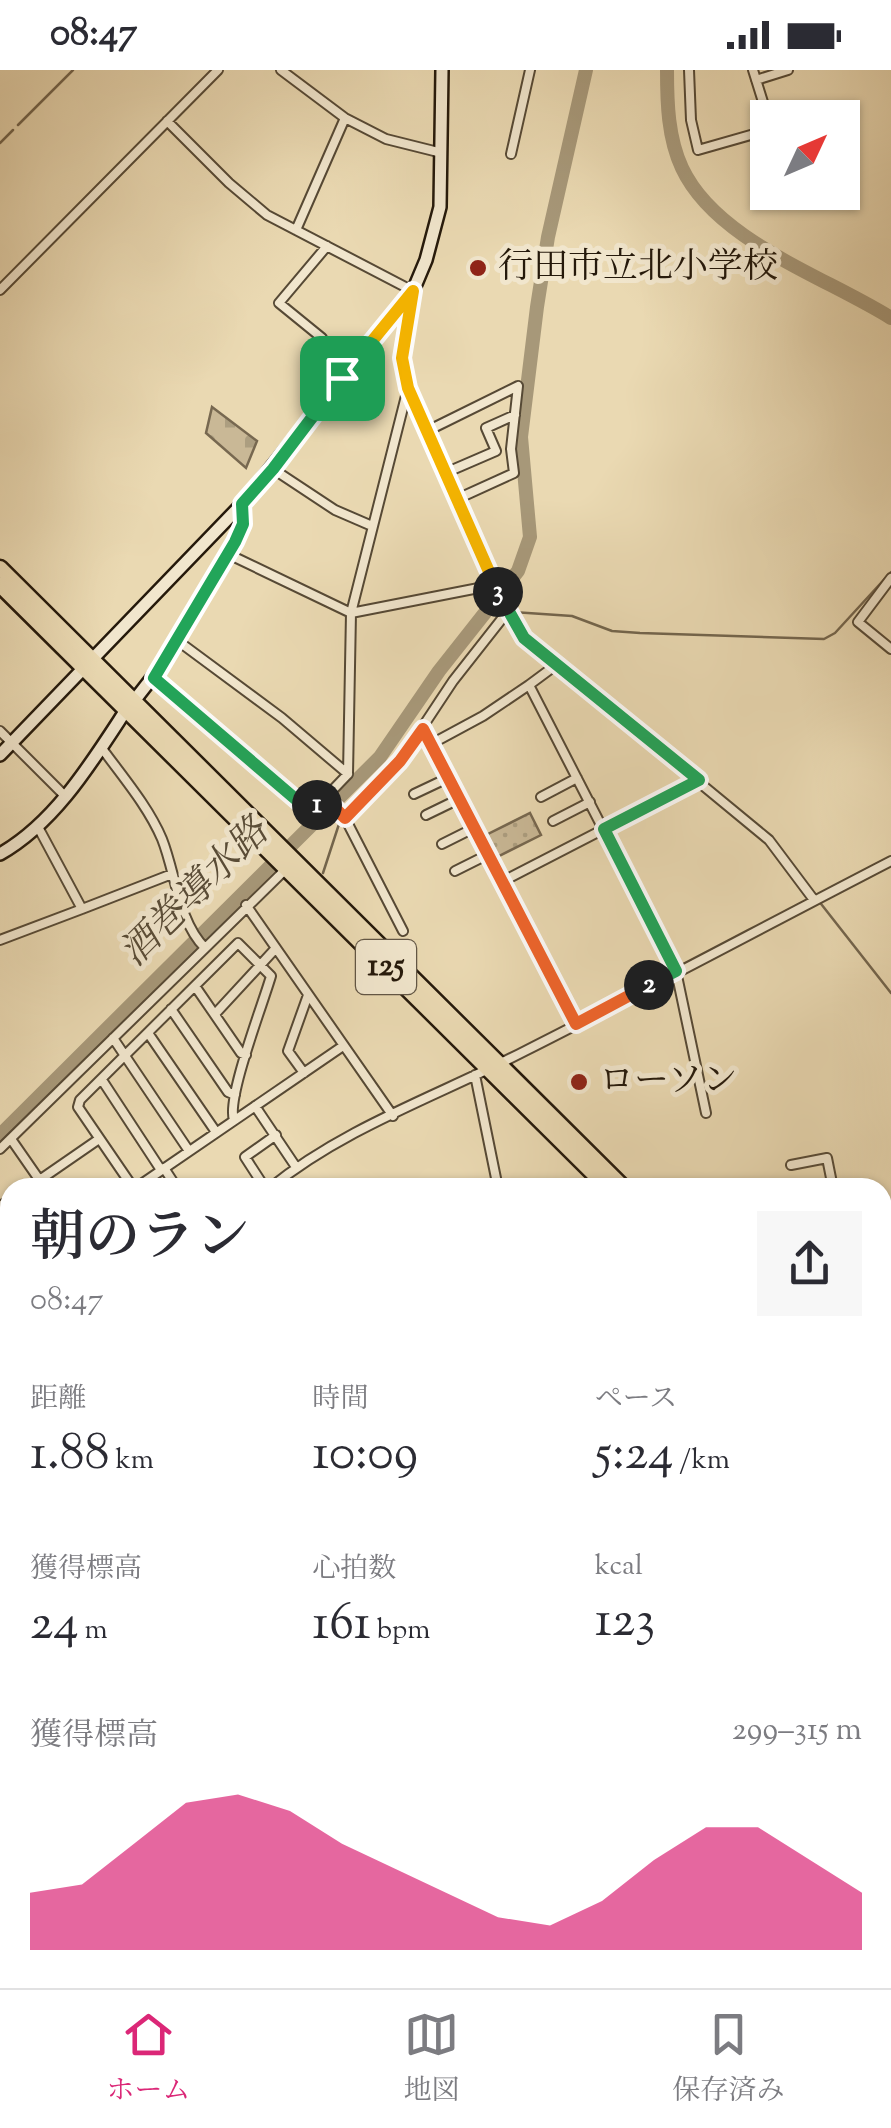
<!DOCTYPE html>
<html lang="ja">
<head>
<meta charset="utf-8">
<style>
  :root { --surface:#fff; --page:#f7f7f7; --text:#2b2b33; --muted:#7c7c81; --line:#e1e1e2; --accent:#db2777 }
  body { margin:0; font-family:"Sorts Mill Goudy","Noto Serif JP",serif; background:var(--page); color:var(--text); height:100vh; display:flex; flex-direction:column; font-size:38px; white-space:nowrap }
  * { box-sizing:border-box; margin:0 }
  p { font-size:32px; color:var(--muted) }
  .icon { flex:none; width:55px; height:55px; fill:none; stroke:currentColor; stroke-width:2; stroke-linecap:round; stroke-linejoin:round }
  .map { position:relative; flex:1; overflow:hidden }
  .details { position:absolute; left:0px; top:1108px; width:892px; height:812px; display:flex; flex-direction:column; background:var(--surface); border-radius:30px 30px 0 0; box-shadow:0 2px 8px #0004 }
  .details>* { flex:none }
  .needle { width:65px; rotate:46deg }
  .tools { position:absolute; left:750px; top:30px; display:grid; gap:20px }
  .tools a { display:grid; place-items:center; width:110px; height:110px; border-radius:0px; background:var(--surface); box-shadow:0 2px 8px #0004; font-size:50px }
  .pin { position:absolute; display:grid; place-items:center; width:85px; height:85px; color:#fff; margin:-42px; border-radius:20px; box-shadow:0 5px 15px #0006 }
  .km { position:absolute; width:50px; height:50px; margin:-25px; border-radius:50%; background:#222; color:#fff; font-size:28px; line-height:50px; text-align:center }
  .round { display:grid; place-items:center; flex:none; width:105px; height:105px; border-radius:0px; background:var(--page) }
  .summary { display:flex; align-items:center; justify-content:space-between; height:170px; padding:0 30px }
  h1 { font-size:55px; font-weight:600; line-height:75px }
  .figures { display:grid; grid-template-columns:repeat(3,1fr); gap:15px; height:170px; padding:10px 30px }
  .figures div { display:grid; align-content:center }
  .figures b { font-size:50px; font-weight:600 }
  .figures small { font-size:28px; font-weight:400 }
  .figures p { font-size:28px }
  .chart { height:280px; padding:20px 30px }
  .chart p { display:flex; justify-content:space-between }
  .chart svg { width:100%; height:180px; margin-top:10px; fill:var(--accent); opacity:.7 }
  .status { display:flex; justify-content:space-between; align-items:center; height:70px; padding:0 50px; background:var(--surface); direction:ltr }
  .status svg { height:28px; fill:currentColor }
  .tab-bar { display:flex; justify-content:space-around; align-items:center; height:140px; border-top:2px solid var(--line); background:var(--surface); font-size:28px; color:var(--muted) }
  .tab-bar a { display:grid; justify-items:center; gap:5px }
  .tab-bar .selected { color:var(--accent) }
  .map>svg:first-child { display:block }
  .cemetery { fill:url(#cemetery-stones); stroke:#776850; stroke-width:2.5 }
  .park { fill:url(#park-dots); stroke:#776850; stroke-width:2.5 }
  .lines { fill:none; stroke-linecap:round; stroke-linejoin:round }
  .stream { stroke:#73654d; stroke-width:2.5 }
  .canal { stroke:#a79879; stroke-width:8 }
  .river { stroke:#a79879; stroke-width:14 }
  .street-casing { stroke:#564935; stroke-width:12 }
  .secondary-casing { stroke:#25190b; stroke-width:16 }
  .primary-casing { stroke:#25190b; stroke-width:18 }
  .highway-casing { stroke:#25190b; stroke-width:19 }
  .street { stroke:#f1e6cd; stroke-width:8 }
  .secondary { stroke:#f1e6cd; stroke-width:11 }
  .primary { stroke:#ead9b2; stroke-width:12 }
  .highway { stroke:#ead9b2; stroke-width:14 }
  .rail { stroke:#25190b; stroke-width:2.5; stroke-dasharray:18 18; stroke-linecap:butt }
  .split-1-casing { stroke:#fff; stroke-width:20 }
  .split-2-casing { stroke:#fff; stroke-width:20 }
  .split-3-casing { stroke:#fff; stroke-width:20 }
  .split-4-casing { stroke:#fff; stroke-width:20 }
  .split-1 { stroke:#22a559; stroke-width:12 }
  .split-2 { stroke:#f0652b; stroke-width:12 }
  .split-3 { stroke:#22a559; stroke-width:12 }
  .split-4 { stroke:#f5b400; stroke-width:12 }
  .poi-dot { fill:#8f2418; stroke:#f1e6cd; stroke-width:4 }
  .labels { text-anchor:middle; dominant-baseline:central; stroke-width:10; stroke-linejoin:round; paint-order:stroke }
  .shield { fill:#f1e6cd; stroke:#625645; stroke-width:2.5 }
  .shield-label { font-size:32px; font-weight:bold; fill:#25190b }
  .poi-label { font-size:35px; fill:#25190b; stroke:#f1e6cd; text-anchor:start }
  .water-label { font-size:38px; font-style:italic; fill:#594c37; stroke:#f1e6cd }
</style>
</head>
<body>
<div class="status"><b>08:47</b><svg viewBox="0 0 49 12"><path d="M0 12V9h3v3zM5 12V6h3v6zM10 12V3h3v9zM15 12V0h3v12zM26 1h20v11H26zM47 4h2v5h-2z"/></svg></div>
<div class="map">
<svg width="891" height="1918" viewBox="0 0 891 1918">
  <defs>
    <pattern id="cemetery-stones" width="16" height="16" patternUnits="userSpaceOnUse" patternTransform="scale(2.5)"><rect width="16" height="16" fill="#c9b896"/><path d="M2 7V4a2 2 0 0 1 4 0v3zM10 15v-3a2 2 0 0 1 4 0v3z" fill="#ac9e80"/></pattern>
    <pattern id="park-dots" width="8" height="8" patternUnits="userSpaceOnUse" patternTransform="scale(2.5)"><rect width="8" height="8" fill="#c9b896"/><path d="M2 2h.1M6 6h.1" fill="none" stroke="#ac9e80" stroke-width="1.8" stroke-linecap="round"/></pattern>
  </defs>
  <rect width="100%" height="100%" fill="#ead9b2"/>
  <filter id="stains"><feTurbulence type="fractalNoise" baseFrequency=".002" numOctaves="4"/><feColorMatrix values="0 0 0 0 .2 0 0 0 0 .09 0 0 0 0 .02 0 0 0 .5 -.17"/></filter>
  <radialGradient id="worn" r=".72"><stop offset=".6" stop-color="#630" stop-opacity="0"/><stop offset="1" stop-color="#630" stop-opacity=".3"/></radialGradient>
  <path class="cemetery" d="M212,337L257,371L246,398L206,363Z"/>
  <path class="park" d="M530,743L541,765L495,788L484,766Z
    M19,1910H118L132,1918H14Z"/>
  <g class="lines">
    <path class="stream" d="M18,55L73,0
      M0,73L13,60
      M513,542L572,546L612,561L640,563L824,569L835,563L891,502
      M573,604L764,761
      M323,803L340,751
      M818,830L891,923
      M882,1584L884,1583
      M714,1912L718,1916"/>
    <path class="canal" d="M882,1850H891
      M717,1918L724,1910"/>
    <path class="river" d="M667,0C667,33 668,68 682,98C716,171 826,207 891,248
      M0,1065L380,687L439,601L518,501L530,467L521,367L537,237L548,167L586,0"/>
    <defs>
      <path id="street" d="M281,0L345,48L386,69L438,82
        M689,0L691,50L698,80L768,60
        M753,0L768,48
        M756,10L788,0
        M167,51L229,113L267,145L413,221L402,288L408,318L494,515L524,568L769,770L814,830
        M511,84L530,0
        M296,160L345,48
        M0,220L218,0
        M322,268L279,233L327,176
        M427,361L518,316L511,379L514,403L457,429
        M273,399L335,440L372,456
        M445,403L496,381L486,358L515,345
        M228,484L351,543L494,515
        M891,508L858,552L891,579
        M178,571L282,648L348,704L325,728L345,748
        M556,595L529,615L676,901L706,1043
        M154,608L306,739L311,741L325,728
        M423,659L503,811
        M0,661L64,725
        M433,673L483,646L529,615
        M101,677C122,706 148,736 162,769C176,804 178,851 205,878
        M348,704L351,543L408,318
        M414,724L450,707
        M541,727L577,708
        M426,745L461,728
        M553,751L590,732
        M38,757L82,839L172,804
        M442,774L476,757
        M455,801L489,784
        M246,835L393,1046
        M403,861L345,748L400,691L453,611L508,541
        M0,870L82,839
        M195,916L241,983L246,985
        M171,939L228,1022L235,1025
        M215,944L276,878
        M576,954L503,811L699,710
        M148,963L216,1062
        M113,968L189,1081
        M304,1003L288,981L308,925
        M475,1005L498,1118
        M102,1010L161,1100
        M255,1036L296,1097
        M234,1050C226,1029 263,934 271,906L238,873L80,1030L78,1037L132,1116L137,1117L343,976
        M11,1069L45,1118
        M0,1079L287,798
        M791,1095L827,1088L833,1118
        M164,1098L177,1118
        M28,1118L99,1069
        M265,1118L245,1087L276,1065
        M270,1118C345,1057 440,1025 525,981C648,919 769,854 891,791
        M0,1136L10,1130
        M0,1157L10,1171
        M0,1345L10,1337
        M885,1575L891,1567
        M0,1592L10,1585
        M0,1630L10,1644
        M0,1730L10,1745
        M882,1792L891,1791
        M0,1842L10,1841
        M0,1860H10
        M122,1910L137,1918
        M416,1910L430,1918
        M553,1910L567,1918
        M627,1910L641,1918
        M690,1910V1918
        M10,1918L15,1910
        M156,1918L160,1910
        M227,1918L232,1910
        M296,1918L301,1910
        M664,1918L666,1910"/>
      <path id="secondary" d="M134,631L166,590L228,484L243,454L242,434
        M0,685L242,434L413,221L426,190L440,137L442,0
        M0,784C55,753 92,692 126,640
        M882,1864H891
        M736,1918L743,1910"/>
      <path id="primary" d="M0,1648L10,1641"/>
      <path id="highway" d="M0,498L624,1118
        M0,515L608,1118
        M882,1372L891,1381
        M882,1390L891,1398"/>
    </defs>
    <use href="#street" class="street-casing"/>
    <use href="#secondary" class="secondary-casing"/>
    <use href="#primary" class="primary-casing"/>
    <use href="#highway" class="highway-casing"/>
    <use href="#street" class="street"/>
    <use href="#secondary" class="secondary"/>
    <use href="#primary" class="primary"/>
    <use href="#highway" class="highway"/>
    <path class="rail" d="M882,1825L891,1824
      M0,1850H10"/>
  </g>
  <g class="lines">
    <defs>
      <path id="split-1" d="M317,735L311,741L306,738L154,608L235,472L243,454L242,434L273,399L342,308"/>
      <path id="split-2" d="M317,735L325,728L345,748L400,691L423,659L576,954L649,915"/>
      <path id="split-3" d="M498,522L524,568L699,710L604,759L676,901L649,915"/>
      <path id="split-4" d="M342,308L413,221L402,288L408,318L498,522"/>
    </defs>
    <use href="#split-1" class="split-1-casing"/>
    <use href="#split-2" class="split-2-casing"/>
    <use href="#split-3" class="split-3-casing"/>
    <use href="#split-4" class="split-4-casing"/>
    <use href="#split-1" class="split-1"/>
    <use href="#split-2" class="split-2"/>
    <use href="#split-3" class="split-3"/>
    <use href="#split-4" class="split-4"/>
  </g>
  <g class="poi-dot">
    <circle cx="478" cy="198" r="10"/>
    <circle cx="579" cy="1012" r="10"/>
  </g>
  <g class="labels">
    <rect class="shield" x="356" y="870" width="60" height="54" rx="8"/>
    <g class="shield-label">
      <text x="386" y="897">125</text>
    </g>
    <g class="poi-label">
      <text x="498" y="198">行田市立北小学校</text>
      <text x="599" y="1012">ローソン</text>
    </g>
    <g class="water-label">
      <text transform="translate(196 824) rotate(-45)">酒巻導水路</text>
    </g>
  </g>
  <rect width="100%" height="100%" filter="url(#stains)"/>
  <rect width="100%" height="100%" fill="url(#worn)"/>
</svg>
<div class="tools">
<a><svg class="needle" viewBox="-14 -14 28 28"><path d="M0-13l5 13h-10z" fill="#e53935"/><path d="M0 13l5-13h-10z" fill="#7c7c81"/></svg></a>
</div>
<div class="pin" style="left:342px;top:308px;background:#1e9e55"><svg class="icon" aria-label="arrive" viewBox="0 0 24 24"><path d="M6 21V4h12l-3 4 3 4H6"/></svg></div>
<b class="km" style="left:317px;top:735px">1</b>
<b class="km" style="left:649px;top:915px">2</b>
<b class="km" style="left:498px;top:522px">3</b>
<section class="details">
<div class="summary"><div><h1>朝のラン</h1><p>08:47</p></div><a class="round"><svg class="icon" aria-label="share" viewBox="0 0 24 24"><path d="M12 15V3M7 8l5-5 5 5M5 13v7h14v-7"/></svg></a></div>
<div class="figures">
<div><p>距離</p><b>1.88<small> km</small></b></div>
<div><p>時間</p><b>10:09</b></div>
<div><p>ペース</p><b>5:24<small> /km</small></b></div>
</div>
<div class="figures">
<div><p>獲得標高</p><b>24<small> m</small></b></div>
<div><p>心拍数</p><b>161<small> bpm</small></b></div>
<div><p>kcal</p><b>123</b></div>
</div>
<div class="chart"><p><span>獲得標高</span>299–315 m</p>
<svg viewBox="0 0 160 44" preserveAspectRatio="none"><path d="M0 44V30L10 28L20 18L30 8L40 6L50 10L60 18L70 24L80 30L90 36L100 38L110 32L120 22L130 14L140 14L150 22L160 30V44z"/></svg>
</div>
</section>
</div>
<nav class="tab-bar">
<a class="selected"><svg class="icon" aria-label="home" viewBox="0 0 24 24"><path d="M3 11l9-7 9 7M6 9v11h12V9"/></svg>ホーム</a>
<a><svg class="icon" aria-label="map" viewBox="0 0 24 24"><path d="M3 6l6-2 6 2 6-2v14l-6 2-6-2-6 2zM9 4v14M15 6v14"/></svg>地図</a>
<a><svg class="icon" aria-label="saved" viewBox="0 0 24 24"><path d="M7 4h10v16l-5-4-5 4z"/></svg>保存済み</a>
</nav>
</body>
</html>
